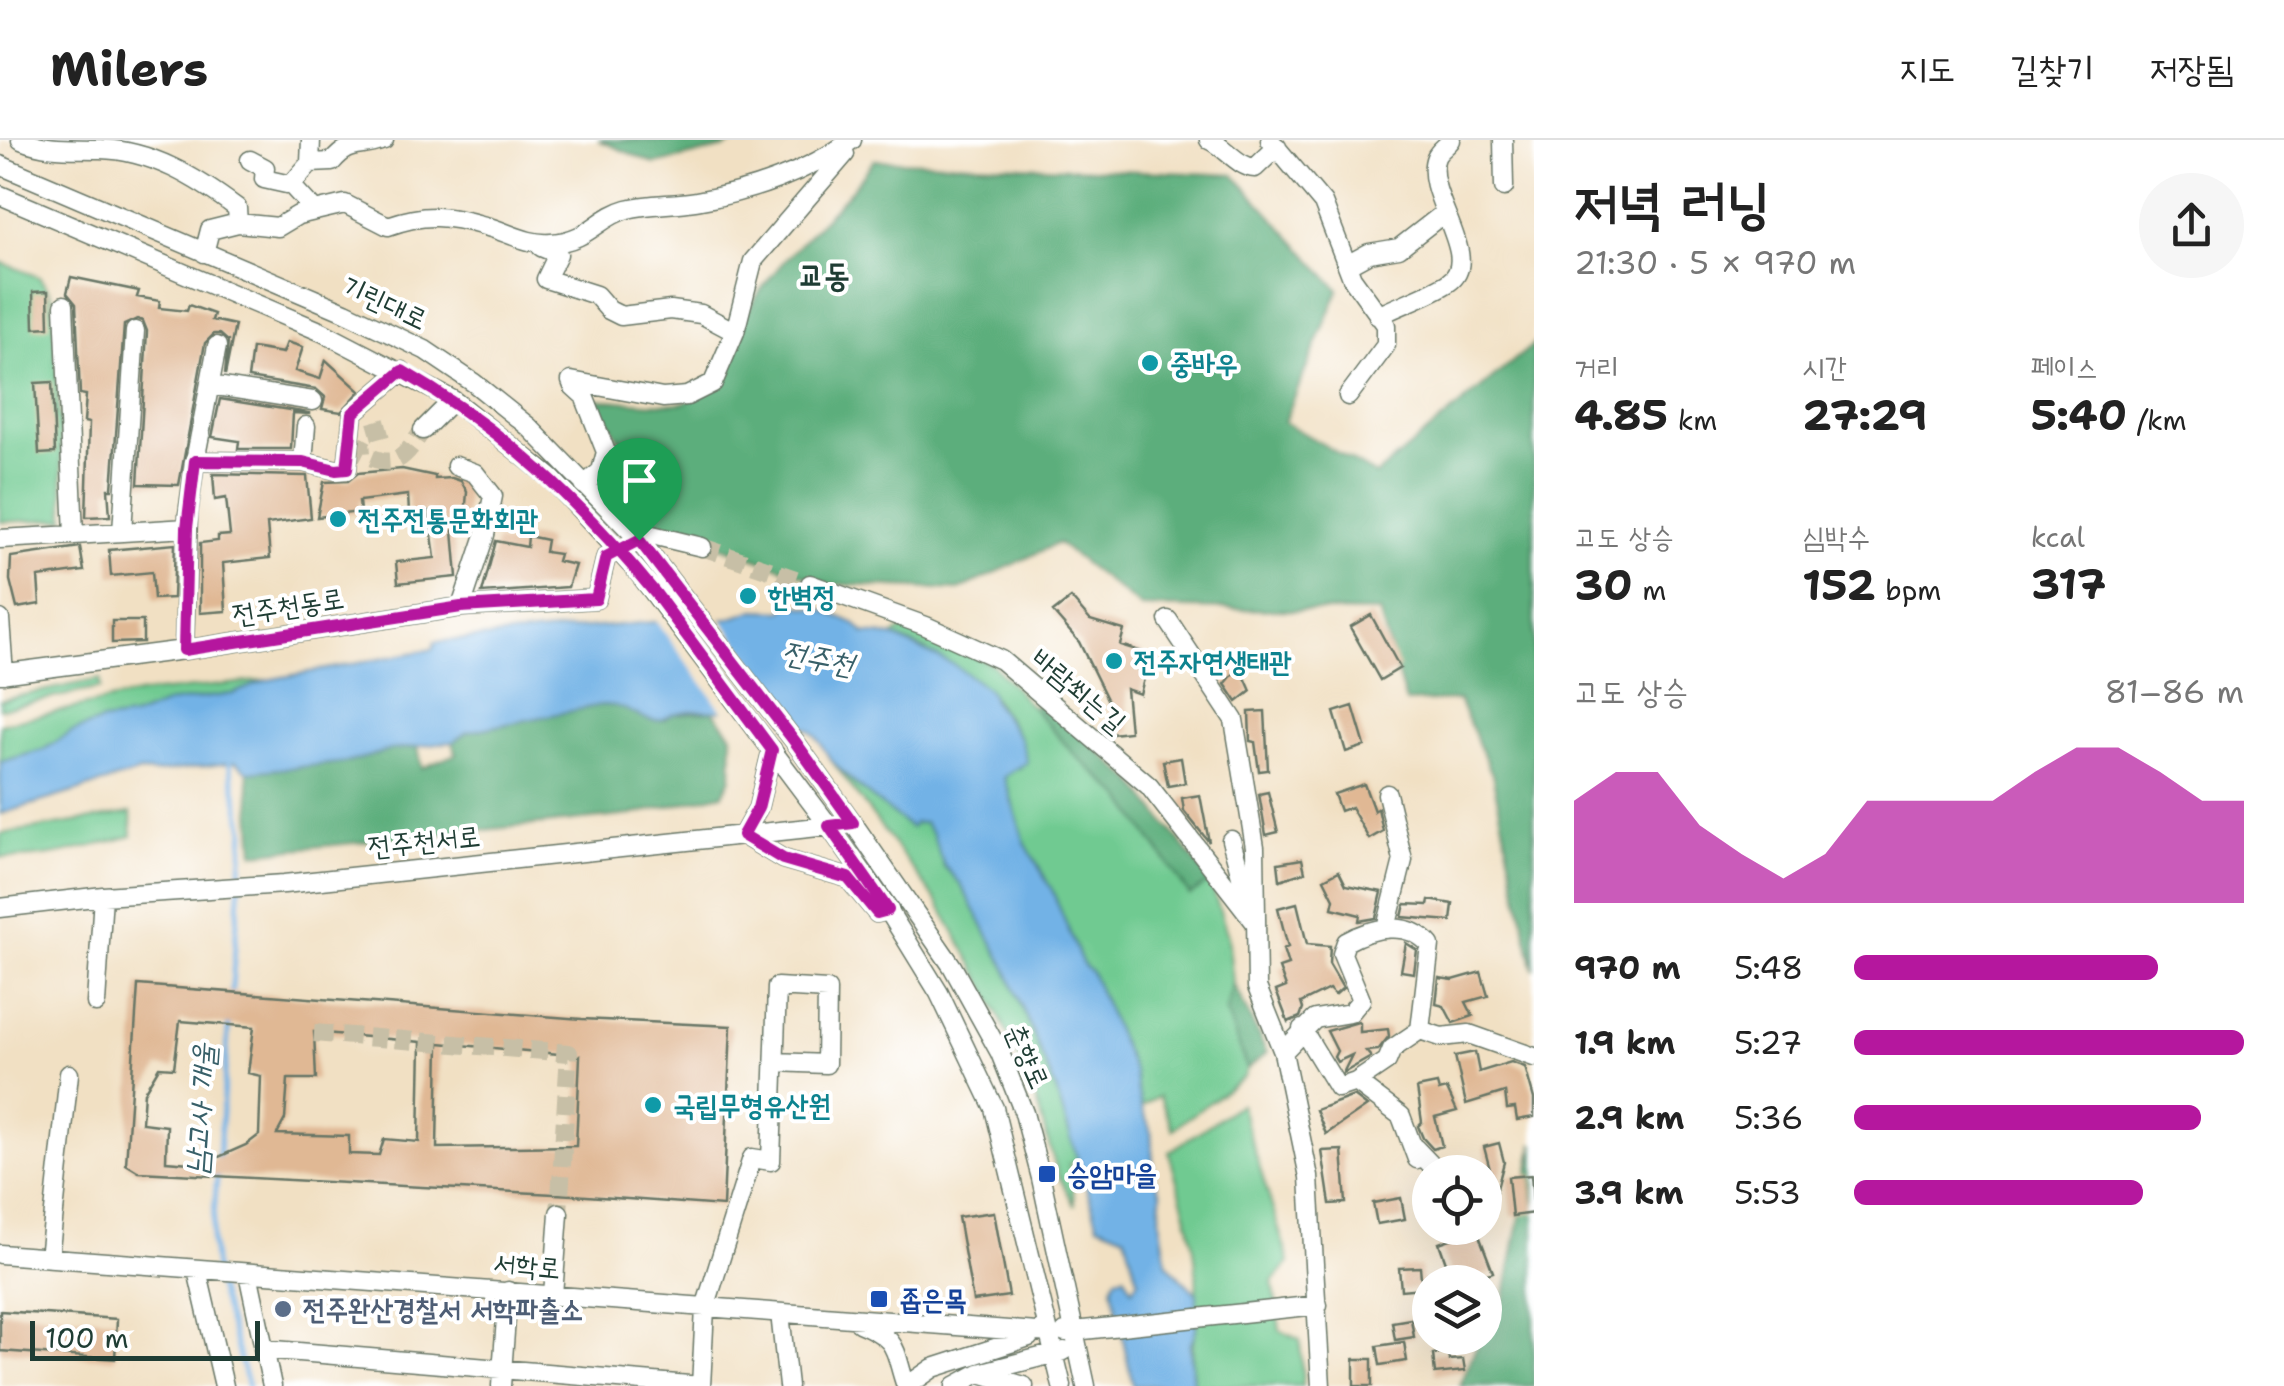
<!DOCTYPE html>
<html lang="ko">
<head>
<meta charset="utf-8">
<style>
  :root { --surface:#fff; --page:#f6f6f6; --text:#222; --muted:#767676; --line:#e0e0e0; --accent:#b5179e }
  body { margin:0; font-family:"Shantell Sans","Poor Story",sans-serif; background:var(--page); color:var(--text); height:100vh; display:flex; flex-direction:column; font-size:38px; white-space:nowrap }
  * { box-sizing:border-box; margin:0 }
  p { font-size:32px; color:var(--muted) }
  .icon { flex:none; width:55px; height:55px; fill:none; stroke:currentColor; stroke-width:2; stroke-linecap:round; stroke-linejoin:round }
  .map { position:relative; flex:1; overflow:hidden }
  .side { display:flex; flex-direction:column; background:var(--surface); width:750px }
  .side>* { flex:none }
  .buttons { position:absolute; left:1412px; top:1015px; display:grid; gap:20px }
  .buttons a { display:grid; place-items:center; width:90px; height:90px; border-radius:50%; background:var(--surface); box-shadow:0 10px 40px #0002; font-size:50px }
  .scale { position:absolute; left:30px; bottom:25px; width:230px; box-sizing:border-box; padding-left:10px; border:5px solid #1f3d34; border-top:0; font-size:28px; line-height:35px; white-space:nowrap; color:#1f3d34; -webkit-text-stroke:8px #fff; paint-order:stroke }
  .pin { position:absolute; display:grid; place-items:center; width:85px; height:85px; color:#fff; margin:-102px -42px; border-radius:50% 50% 50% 0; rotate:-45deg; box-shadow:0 0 10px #0007 }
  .pin .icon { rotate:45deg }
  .round { display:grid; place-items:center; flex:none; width:105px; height:105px; border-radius:52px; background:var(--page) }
  .headline { display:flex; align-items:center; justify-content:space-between; height:170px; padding:0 40px }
  h1 { font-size:55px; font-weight:700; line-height:75px }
  .figures { display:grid; grid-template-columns:repeat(3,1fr); gap:15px; height:170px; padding:10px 40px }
  .figures div { display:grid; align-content:center }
  .figures b { font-size:42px; font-weight:700 }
  .figures small { font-size:28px; font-weight:400 }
  .figures p { font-size:28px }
  .chart { height:280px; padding:20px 40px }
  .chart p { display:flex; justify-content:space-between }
  .chart svg { width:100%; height:180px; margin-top:10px; fill:var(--accent); opacity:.7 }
  ul { padding:0 40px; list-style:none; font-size:32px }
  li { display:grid; grid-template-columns:160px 120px 1fr; align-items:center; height:75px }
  li i { height:25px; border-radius:12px; background:var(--accent) }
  header { display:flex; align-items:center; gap:60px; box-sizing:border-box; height:140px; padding:0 50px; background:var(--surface); border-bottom:2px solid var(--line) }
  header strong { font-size:48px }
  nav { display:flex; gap:55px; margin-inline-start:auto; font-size:35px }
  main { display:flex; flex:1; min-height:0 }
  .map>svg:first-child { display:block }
  .green { fill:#70ca91; stroke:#488462; stroke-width:2.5 }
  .forest { fill:#5cae7b; stroke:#3e7658; stroke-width:2.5 }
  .water { fill:#72b2e6; stroke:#48788d; stroke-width:2.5 }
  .pier { fill:#f1e0c3 }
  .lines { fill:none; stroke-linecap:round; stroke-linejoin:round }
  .stream { stroke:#72b2e6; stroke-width:5 }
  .building { fill:#e0b894; fill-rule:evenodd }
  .minor-tunnel { stroke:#c7bfa6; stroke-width:18; stroke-dasharray:18 9; stroke-linecap:butt }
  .minor-casing { stroke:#687666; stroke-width:21 }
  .minor { stroke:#fff; stroke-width:18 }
  .route-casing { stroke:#fff; stroke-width:20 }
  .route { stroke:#b5179e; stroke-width:12 }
  .culture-dot { fill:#0f9aa8; stroke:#fff; stroke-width:4 }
  .transit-dot { fill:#1a4fb4; stroke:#fff; stroke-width:4 }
  .service-dot { fill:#5c6f8a; stroke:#fff; stroke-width:4 }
  .labels { text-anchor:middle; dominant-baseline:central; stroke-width:8; stroke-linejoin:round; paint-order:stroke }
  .street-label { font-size:28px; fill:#1f3d34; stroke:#fff }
  .culture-label { font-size:28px; font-weight:bold; fill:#0d838f; stroke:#fff; text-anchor:start }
  .transit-label { font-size:28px; font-weight:bold; fill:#164399; stroke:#fff; text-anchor:start }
  .service-label { font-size:28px; font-weight:bold; fill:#4e5e75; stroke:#fff; text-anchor:start }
  .water-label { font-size:30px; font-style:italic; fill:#386069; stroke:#fff }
  .quarter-label { font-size:32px; font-weight:bold; fill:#1f3d34; stroke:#fff }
</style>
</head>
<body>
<header>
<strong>Milers</strong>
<nav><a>지도</a><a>길찾기</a><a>저장됨</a></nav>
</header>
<main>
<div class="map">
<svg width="1534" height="1246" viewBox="0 0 1534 1246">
  <rect width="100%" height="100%" fill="#fff"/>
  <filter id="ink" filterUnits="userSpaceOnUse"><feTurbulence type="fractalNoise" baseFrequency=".01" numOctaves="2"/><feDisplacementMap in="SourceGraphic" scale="20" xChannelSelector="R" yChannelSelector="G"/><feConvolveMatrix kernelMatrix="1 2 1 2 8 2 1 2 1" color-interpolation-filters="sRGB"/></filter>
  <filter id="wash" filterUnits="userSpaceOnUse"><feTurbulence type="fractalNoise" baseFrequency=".0048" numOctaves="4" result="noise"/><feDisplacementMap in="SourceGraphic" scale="40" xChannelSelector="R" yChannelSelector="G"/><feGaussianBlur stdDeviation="2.25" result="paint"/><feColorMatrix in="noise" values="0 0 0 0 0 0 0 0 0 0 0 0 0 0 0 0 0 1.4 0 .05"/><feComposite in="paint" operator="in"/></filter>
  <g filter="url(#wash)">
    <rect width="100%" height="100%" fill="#f1e0c3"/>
    <path class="green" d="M0,122L39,137L52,156L65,379L0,382Z
      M910,486L992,524L1074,613L1122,657L1190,755L1210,741L1228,796L1233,843L1226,871L1247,929L1244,937L1173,989L1159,956L1141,967L1134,932L1091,832L1083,825L1052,750L1025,703L1004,637L1010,631L1020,628V598L988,550L922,508L892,496Z
      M100,539V548L0,569V560Z
      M267,540L232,554L168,563L133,577L103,581L72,592L43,610L0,622V584L138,554Z
      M828,616L852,642L910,687L914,683H924L932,693L944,726L960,743L1006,828L1056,950L1078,1020L1069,1024L1075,1066L1058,1035L1031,944L985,846L938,763Z
      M131,673L132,696C89,707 45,721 0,717V694Z
      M1240,964L1289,1122L1273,1142L1280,1190L1300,1200L1303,1246H1193C1189,1206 1199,1169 1196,1128C1194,1090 1178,1049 1169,1012Z"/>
    <path class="forest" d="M598,0H739L725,8L655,24Z
      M874,20L1234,35L1339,150L1284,282L1376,335L1534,204V830L1492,634L1459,560L1406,562L1379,472L1141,467L1058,403L959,450L829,444L650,382L628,312L593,259C614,260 669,267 685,262C729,248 728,207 747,172C779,114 837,75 874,20Z
      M1041,560L1134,642L1210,741L1190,755L1122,657L1074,614L1034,568Z
      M601,565H622L651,580H664L673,574L713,571L732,595L731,638L723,654L631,675L254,713L248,632L350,622L390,610L418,607L422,628L456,614L453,602L467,592Z
      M1233,843L1267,913L1247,929L1226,871Z
      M1534,1003V1246H1460L1475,1210L1504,1161Z"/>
    <path class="water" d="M790,464L823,470L854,483L864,493L892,496L953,524L989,550L994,563L1020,598L1027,622L1004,637L1025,703L1052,750L1083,825L1091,832L1134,932L1141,967L1151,991L1154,1037L1161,1053L1160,1079L1167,1124L1197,1154L1196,1190L1190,1205L1193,1246H1133L1112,1147L1116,1137L1125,1135L1132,1149L1138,1140L1125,1096L1098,1085L1056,950L1006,828L960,743L944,726L932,693L924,683H914L911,688C884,667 857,647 833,622C825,614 820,598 811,591C788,573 701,565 674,574C665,577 662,582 652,580C630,576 630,565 601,565L467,592L453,602L390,610L350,622L248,632L236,622L154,633L140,632L0,674V622L43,610L72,592L103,581L133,577L168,563L232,554L267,540L433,509L435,502L664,481L729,479L755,470L783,471Z"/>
    <path class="pier" d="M718,474L806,594L777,582L727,577L653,477Z"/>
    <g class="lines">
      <path class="stream" d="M228,617L244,690L231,859
        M229,880L212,1101L216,1141L248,1246"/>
    </g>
    <g id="blocks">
      <path class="building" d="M71,137L139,151L137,157L160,161L159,168L187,171L189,165L214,174L212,180L235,185L225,235L228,201L220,194H214L205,203L179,345L138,344L147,191L143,181L137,179L124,185L112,349H108L110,376L86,377L89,283L84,282L86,255L80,254L76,164L67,153Z
        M48,151L49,187L34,188L33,152Z
        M287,202L303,207L295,231L320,239L326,220L360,251L341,272L322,269L325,257L316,249L248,238L252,208L283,213Z
        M52,242L55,313L39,314L35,243Z
        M220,259L309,273V274L293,273L291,309H238L239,301L212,297Z
        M402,329L435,336V339L452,338L461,341L467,352L465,376L453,391L457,437L398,443L396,422L435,418L429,371L409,373L408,355L359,361L360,372L317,377L324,342L348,341L358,333Z
        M213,334L307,336L311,378L267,384L270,418L223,423L226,471L200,473V403L218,401V396L230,395L226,358L215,360Z
        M528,396L547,400L545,412L559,414L557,421L575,425L568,447L482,453L496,401L527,407Z
        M175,404L173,458L154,459L152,432L111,436L109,410Z
        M80,407L84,431L38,437L40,464L17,468L10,440L11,417Z
        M1071,458L1090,480L1124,490L1120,505L1143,512L1138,530L1146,531L1140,554L1126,549L1130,592L1111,594L1108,561L1079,502L1053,472Z
        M1371,475L1400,528L1380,540L1350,487Z
        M112,481H143V502L112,503Z
        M1240,526L1251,551L1237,562L1225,544Z
        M1353,566L1365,606L1346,612L1334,572Z
        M1265,571L1268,630L1259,631L1255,602L1250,601L1249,572Z
        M1181,618L1185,643L1168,646L1163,621Z
        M1364,644L1374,671L1378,668L1383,691L1369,699L1351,667L1340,671L1334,654Z
        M1268,652L1278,692L1266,695L1259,654Z
        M1200,655L1209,702L1184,671L1182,658Z
        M1302,719L1305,732L1280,740L1278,723Z
        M1339,731L1346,745L1382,752L1376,778L1359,781L1360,775L1332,768L1334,759L1324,739Z
        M1429,760L1453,764L1451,781L1402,777L1405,764L1428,765Z
        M1297,763L1307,804L1330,806L1329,824L1343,848L1335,855L1329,849L1301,863L1303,869L1300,877L1288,882L1276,851L1286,847L1279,828L1288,825L1283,809L1288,807L1278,768Z
        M1406,803L1417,810L1414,833L1401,831Z
        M1481,832L1488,856L1466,862L1473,876L1453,883L1444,866L1436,864L1439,838L1453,840Z
        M138,845L582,879L731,886L723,1066L573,1055L139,1032L126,1024ZM180,881L254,887L248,933L261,936L259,995L246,1005L203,1024L166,1021L167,986L142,983L144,952L159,927L174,928ZM314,892L421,902L419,1002L384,999L379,1015L349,1014V996L277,994L285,979L288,939H316ZM439,903L580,916L576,1006L437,1008Z
        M1358,882L1360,883V892L1388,889L1389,896L1378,910L1366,911L1371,917L1343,933L1352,915L1337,922L1334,917L1337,911L1327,891Z
        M1475,912L1479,932L1511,922L1525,927L1534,959V977L1517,980L1515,968L1507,969L1505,952L1466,964L1455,916Z
        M1437,944L1439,951L1447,949L1457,971L1435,977L1442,1006L1433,1009L1423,998L1418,986L1422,982L1417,948Z
        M1354,956L1367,966L1326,994L1316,970Z
        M1499,1003L1504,1022L1496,1052L1484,1007Z
        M1342,1010L1346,1063L1330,1064L1322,1011Z
        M1531,1035L1534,1073L1512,1076L1508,1037Z
        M1401,1058L1405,1079L1377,1084L1373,1063Z
        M994,1072L1009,1156L973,1161L958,1077Z
        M1456,1088H1469L1471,1092L1477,1090L1493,1132L1465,1142H1453L1439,1103L1459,1096Z
        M1420,1127L1422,1148L1401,1150L1399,1128Z
        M0,1171L117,1179L115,1219L0,1211Z
        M1411,1179L1414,1197L1395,1200L1392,1182Z
        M1404,1202L1407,1221L1380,1225L1377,1206Z
        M1448,1212L1449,1220L1463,1219L1465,1231L1435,1234L1433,1214Z
        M1354,1219H1372V1246H1354Z"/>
    </g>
  </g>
  <g filter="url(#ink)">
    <use href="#blocks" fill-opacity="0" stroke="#687666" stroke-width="2.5"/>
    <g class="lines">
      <path class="minor-tunnel" d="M387,287L366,293L361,302L362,313C396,331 403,319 423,290
        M702,407L810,444
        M314,893L569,913L559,1073"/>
      <defs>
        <path id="minor" d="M21,0C48,11 72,8 100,9C151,10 197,38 237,68L238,83
          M311,0L310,23L291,45L315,71
          M1209,0C1225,7 1238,27 1255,28L1277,7
          M1270,0L1323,63L1352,138L1386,185V205L1348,256
          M1503,0L1504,47
          M250,20L265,28L264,39L291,45
          M310,23L332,22C351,0 357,10 384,0
          M0,25L345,172L425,210L474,243L529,287L639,400L796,603L853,683L952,826L1000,913L1024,973L1041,1038L1086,1246
          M0,55L322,192L453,260L551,338L638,432L829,686L888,770L939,853L994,968L1062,1246
          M541,107L558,114L546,139L596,155L609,170L621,176L671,170L701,174L735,192
          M204,113L210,90L238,83L278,87L298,75L345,64L388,86C424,73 448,75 485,86C508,92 527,105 551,103C589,101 598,77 627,69C649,63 673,65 696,61C751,52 807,32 852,0
          M1347,125L1369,113L1399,108L1444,73
          M1378,176C1397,166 1434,153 1449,142C1484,118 1421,52 1436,17C1439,10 1447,6 1451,0
          M210,245L313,261
          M423,290L453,260
          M195,321L303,322L337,330L347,329L353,273L402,231
          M303,322L306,286
          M456,326L475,333L493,356L485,395L461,467
          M584,345L601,331L606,312L584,256L573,246L571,241L663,258L687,256L713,243L735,192L753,121L845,14
          M122,392L135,191
          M74,395L187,388
          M0,399L74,395L64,165
          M810,444L926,486L1001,520L1149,646L1254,781
          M0,479L4,534
          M1168,480L1234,580L1255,707L1257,847L1283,912L1309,1037L1321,1246
          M184,510L188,374L195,321L217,206
          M0,534L184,510L461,467L596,459L606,417L652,395L702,407
          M743,695L783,719L848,738L877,773L881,772
          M743,695L758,668L772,609
          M1231,700L1248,761
          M0,768L103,756L284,744L837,685
          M1386,788L1403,720L1387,654
          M96,863L103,756
          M1302,889L1338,948L1356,942L1401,976L1417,1019
          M1283,912L1315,879L1350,873L1361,860L1342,814L1346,802C1371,788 1408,779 1430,805L1420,890
          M1356,942L1387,921L1392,909L1420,890L1441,897L1469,894L1534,917
          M1415,1008L1438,1032
          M0,1114L1050,1193
          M49,1118L69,934
          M197,1130L224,1246
          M248,1133L272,1246
          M553,1155L559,1073
          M780,1173L788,1246
          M859,1183C901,1200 893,1209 906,1246
          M1065,1192L1318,1165
          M263,1209L701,1246
          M980,1233L1024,1246
          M501,1246L508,1151
          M701,1246L705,1168L752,1018L771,1021L777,847L827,850L826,924L775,922
          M907,1246L933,1228L1029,1197
          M955,1246L979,1233L1064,1211"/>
      </defs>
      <use href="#minor" class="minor-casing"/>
      <use href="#minor" class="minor"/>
    </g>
  </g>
  <g class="lines" filter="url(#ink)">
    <defs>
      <path id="route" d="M639,400L606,417L596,459L461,467L184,510L187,388L195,321L303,322L336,330L347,329L353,273L402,231C503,289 582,363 656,454L772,610L758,668L743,695L783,719L848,738L877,773L888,770L829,686L853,683L796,603L639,400"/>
    </defs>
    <use href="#route" class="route-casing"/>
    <use href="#route" class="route"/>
  </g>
  <g class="culture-dot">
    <circle cx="1150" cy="223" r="10"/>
    <circle cx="338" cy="379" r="10"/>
    <circle cx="748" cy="456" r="10"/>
    <circle cx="1114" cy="521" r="10"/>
    <circle cx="653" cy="965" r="10"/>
  </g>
  <g class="transit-dot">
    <rect x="1037" y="1024" width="20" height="20" rx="5"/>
    <rect x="869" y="1149" width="20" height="20" rx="5"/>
  </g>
  <circle class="service-dot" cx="283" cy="1169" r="10"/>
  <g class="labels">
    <g class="street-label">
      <text transform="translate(385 162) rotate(25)">기린대로</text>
      <text transform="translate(288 466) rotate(-9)">전주천동로</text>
      <text transform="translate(1079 550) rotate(40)">바람쐬는길</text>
      <text transform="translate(424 701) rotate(-6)">전주천서로</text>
      <text transform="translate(1028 916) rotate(66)">춘향로</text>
      <text transform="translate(527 1125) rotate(5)">서학로</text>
    </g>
    <g class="culture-label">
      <text x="1170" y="223">중바우</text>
      <text x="358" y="379">전주전통문화회관</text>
      <text x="768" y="456">한벽정</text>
      <text x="1134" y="521">전주자연생태관</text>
      <text x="673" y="965">국립무형유산원</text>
    </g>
    <g class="transit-label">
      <text x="1067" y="1034">승암마을</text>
      <text x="899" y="1159">좁은목</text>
    </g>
    <g class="service-label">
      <text x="303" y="1169">전주완산경찰서 서학파출소</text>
    </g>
    <g class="water-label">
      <text transform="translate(818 518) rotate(11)">전주천</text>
      <text transform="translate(200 969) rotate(-86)">남고사 개울</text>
    </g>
    <g class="quarter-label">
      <text x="824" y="134">교동</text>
    </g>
  </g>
</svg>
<div class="buttons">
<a><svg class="icon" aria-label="locate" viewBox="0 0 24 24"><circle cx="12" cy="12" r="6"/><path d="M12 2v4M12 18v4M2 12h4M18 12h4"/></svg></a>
<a><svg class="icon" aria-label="layers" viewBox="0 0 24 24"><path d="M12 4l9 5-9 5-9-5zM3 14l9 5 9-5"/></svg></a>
</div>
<div class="scale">100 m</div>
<div class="pin" style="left:639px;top:400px;background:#1e9e55"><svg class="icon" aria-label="arrive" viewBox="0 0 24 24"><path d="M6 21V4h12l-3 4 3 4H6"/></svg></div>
</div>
<section class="side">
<div class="headline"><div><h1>저녁 러닝</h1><p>21:30 · 5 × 970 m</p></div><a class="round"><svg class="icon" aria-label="share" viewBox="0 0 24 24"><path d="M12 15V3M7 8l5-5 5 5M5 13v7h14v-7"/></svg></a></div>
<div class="figures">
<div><p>거리</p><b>4.85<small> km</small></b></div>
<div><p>시간</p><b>27:29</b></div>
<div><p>페이스</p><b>5:40<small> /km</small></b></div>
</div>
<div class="figures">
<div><p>고도 상승</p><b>30<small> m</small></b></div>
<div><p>심박수</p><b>152<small> bpm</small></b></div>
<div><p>kcal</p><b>317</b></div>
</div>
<div class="chart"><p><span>고도 상승</span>81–86 m</p>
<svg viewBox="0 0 160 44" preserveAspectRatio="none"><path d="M0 44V19L10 12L20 12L30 25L40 32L50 38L60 32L70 19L80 19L90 19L100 19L110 12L120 6L130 6L140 12L150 19L160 19V44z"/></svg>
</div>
<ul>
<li><b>970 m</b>5:48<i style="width:78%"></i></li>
<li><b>1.9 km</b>5:27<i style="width:100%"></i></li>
<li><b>2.9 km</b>5:36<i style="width:89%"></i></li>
<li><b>3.9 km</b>5:53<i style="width:74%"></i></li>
</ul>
</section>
</main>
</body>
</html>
